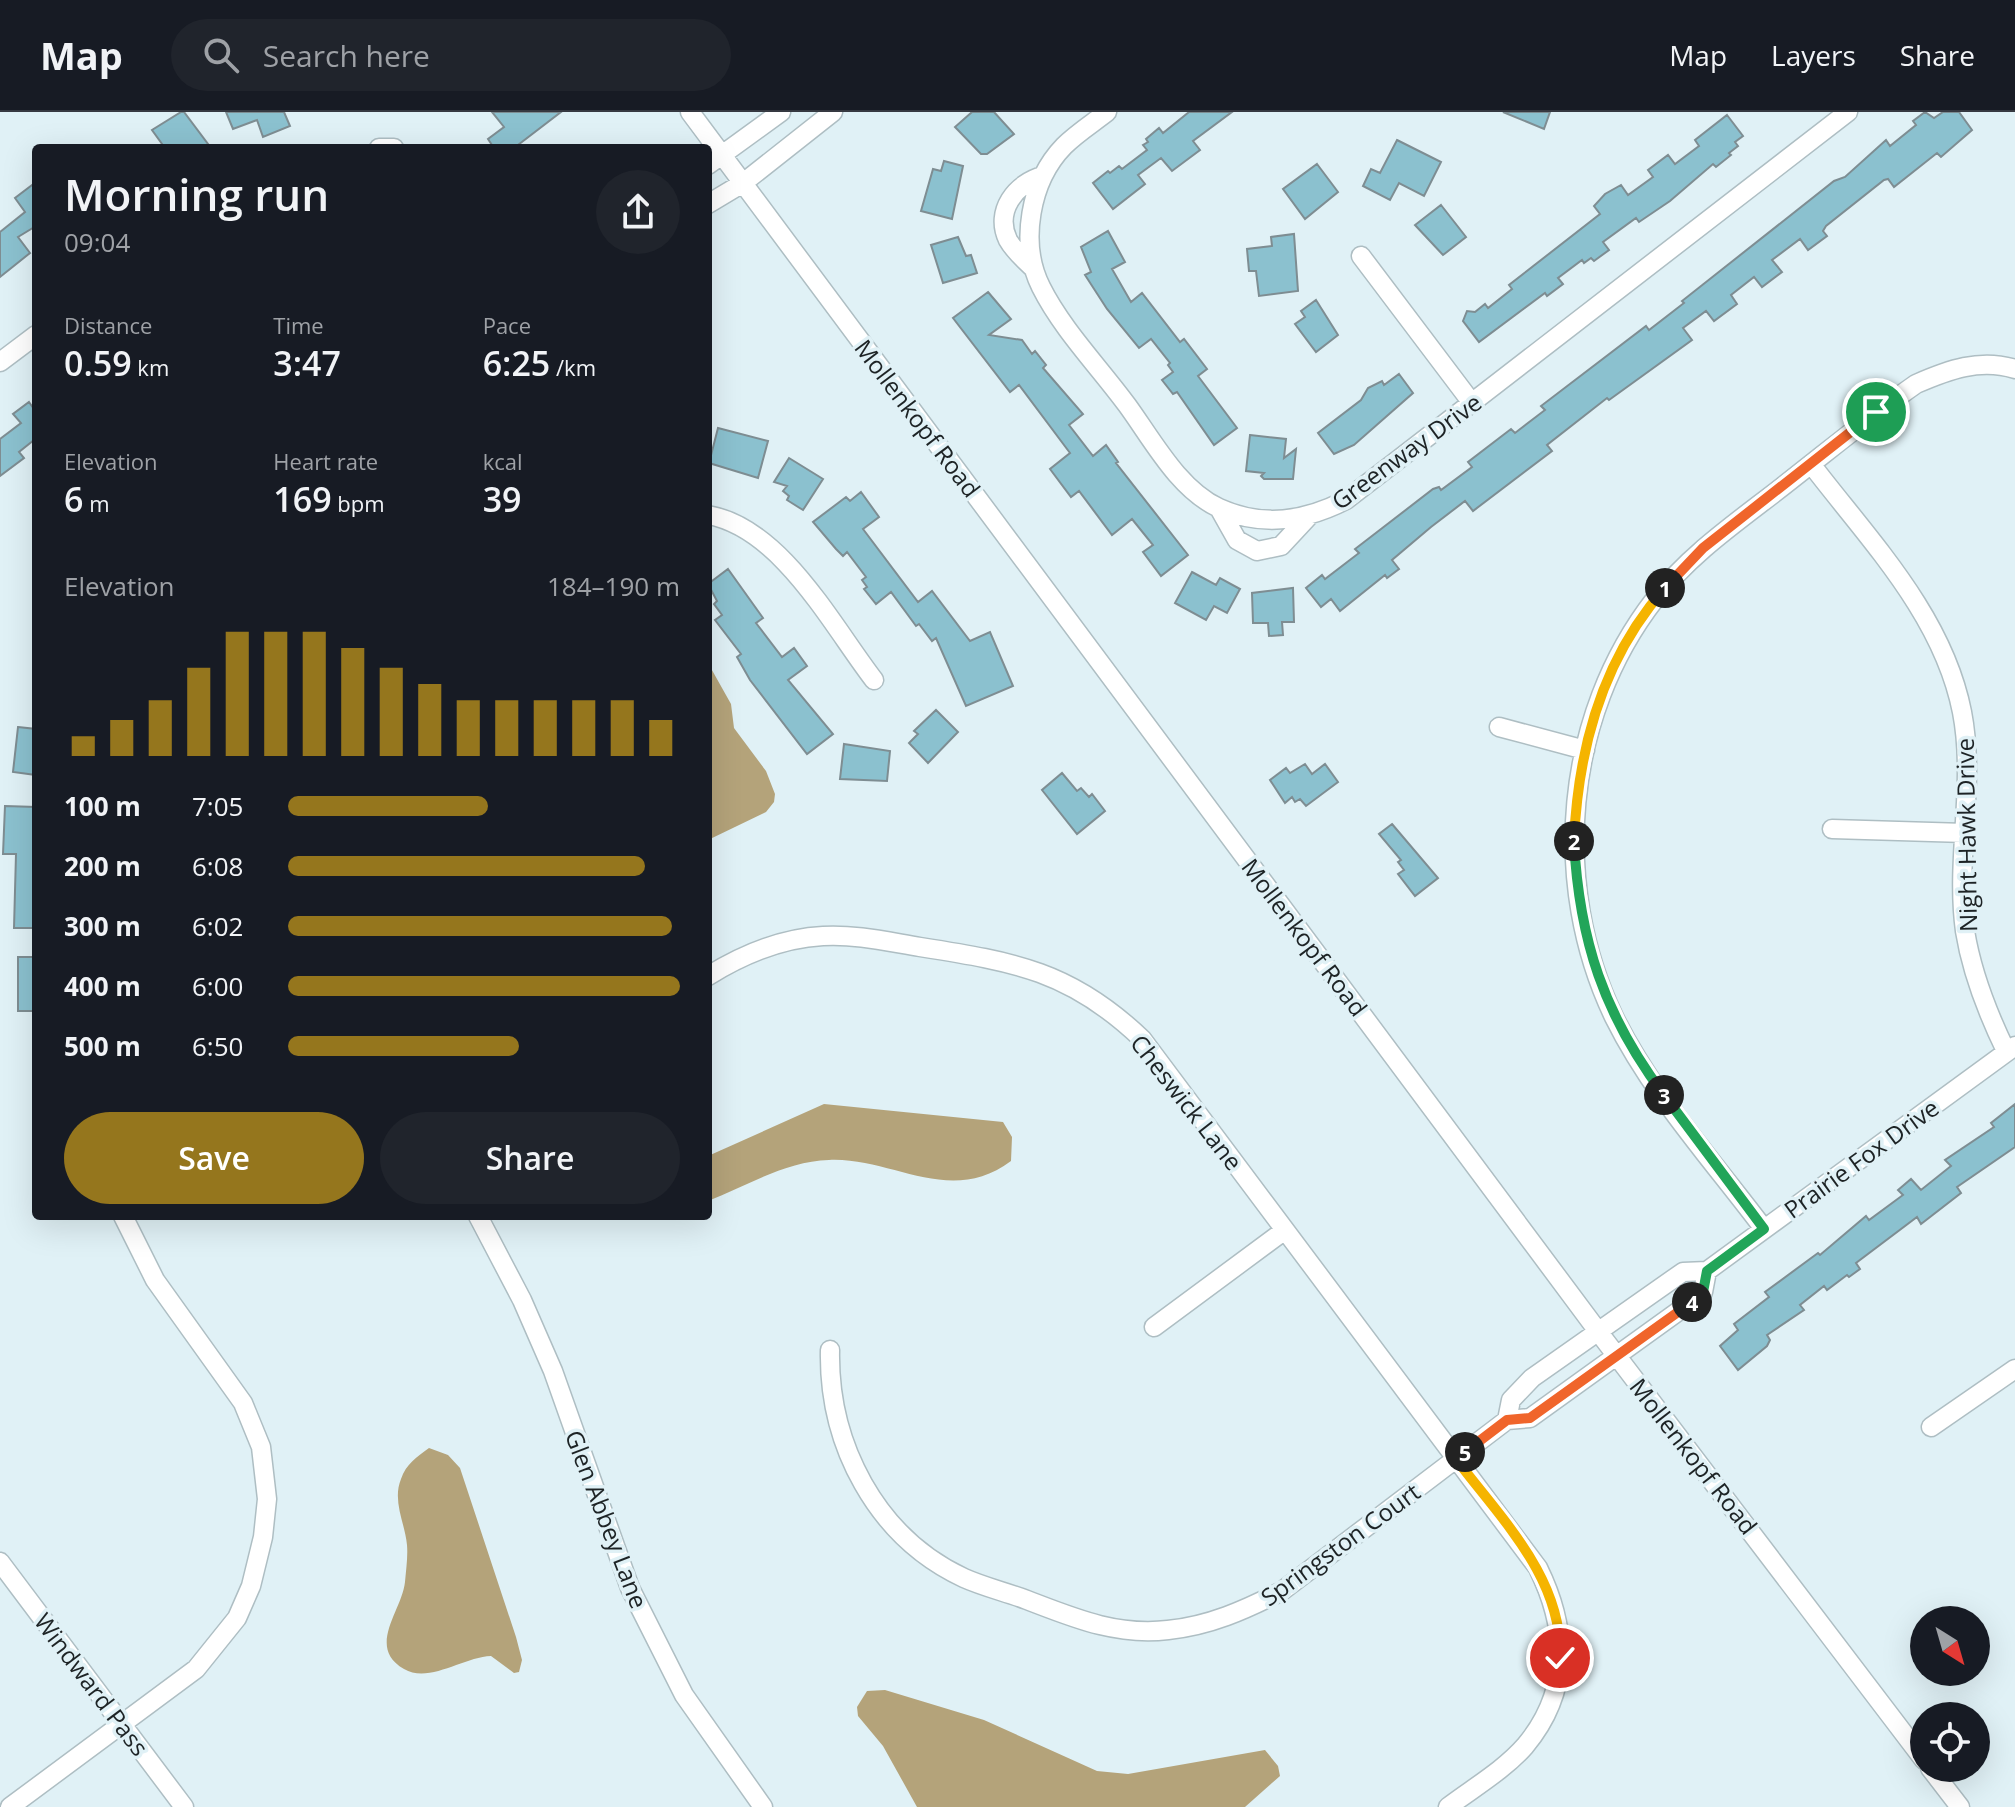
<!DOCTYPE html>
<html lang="en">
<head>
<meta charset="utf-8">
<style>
  :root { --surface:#171b24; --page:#20242c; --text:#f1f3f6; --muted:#9ea1a6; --line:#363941; --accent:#95761d }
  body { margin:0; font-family:"Open Sans",sans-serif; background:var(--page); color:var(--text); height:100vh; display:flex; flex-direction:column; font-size:30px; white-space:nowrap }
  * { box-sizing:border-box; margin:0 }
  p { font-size:26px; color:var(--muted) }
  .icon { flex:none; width:44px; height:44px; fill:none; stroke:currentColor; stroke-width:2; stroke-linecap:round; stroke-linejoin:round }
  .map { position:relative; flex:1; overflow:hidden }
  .drawer { position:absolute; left:32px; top:32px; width:680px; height:1076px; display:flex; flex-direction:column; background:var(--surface); border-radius:8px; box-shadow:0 8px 32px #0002 }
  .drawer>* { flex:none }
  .needle { width:52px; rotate:143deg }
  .tools { position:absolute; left:1910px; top:1494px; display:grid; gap:16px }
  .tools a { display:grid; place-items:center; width:80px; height:80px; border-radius:50%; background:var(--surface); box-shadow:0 8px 32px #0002; font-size:40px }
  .pin { position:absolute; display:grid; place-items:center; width:68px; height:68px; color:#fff; margin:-34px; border:4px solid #fff; border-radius:50%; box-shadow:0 2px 8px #0007 }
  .km { position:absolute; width:40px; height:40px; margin:-20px; border-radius:50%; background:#222; color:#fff; font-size:22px; line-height:40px; text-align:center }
  .round { display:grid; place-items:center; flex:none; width:84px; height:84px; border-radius:42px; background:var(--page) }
  .summary { display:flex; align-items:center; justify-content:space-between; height:136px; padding:0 32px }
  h1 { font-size:44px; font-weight:600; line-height:60px }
  .metrics { display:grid; grid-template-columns:repeat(3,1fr); gap:12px; height:136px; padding:8px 32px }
  .metrics div { display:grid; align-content:center }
  .metrics b { font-size:34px; font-weight:600 }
  .metrics small { font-size:22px; font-weight:400 }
  .metrics p { font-size:22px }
  .chart { height:224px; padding:16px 32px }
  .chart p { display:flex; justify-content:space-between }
  .chart svg { width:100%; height:144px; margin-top:8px; stroke:var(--accent); stroke-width:6 }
  .button { display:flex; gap:16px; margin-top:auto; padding:16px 32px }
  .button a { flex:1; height:92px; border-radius:48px; background:var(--accent); color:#fff; font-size:32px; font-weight:600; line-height:92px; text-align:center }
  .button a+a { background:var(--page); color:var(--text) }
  ul { padding:0 32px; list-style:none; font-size:26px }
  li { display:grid; grid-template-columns:128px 96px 1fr; align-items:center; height:60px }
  li i { height:20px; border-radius:10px; background:var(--accent) }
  header { display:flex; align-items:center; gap:48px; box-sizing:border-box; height:112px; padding:0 40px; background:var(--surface); border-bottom:2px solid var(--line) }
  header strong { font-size:38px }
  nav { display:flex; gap:44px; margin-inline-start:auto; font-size:28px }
  .search { width:560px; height:72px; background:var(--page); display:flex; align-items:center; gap:20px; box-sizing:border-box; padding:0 28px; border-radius:44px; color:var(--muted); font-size:30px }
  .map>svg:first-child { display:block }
  .water { fill:#b4a37a }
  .building { fill:#8bc1cf; stroke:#7e8d92; stroke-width:2 }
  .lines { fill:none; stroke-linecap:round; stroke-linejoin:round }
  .minor-casing { stroke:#aebec3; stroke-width:21 }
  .minor { stroke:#fff; stroke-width:18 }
  .split-1-casing { stroke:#fff; stroke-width:16 }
  .split-2-casing { stroke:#fff; stroke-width:16 }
  .split-3-casing { stroke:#fff; stroke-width:16 }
  .split-4-casing { stroke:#fff; stroke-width:16 }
  .split-5-casing { stroke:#fff; stroke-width:16 }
  .split-6-casing { stroke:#fff; stroke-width:16 }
  .split-1 { stroke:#f0652b; stroke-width:10 }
  .split-2 { stroke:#f5b400; stroke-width:10 }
  .split-3 { stroke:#22a559; stroke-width:10 }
  .split-4 { stroke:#22a559; stroke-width:10 }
  .split-5 { stroke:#f0652b; stroke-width:10 }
  .split-6 { stroke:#f5b400; stroke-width:10 }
  .labels { text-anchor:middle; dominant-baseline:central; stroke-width:7; stroke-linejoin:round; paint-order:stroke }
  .street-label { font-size:24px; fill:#1d2325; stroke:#e0f1f6 }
</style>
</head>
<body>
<header>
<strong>Map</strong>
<div class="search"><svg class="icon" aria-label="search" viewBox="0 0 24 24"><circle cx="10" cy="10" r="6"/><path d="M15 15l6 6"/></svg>Search here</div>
<nav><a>Map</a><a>Layers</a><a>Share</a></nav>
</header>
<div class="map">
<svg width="2015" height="1695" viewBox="0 0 2015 1695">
  <rect width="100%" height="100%" fill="#e0f1f6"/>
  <path class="water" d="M708,551L731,592L734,616L766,659L775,682L774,690L766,700L708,728Z
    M824,992L1003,1010L1012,1025L1011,1049C950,1095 892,1045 829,1048C786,1049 747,1074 708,1089V1044Z
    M429,1336L448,1343L460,1356L516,1525L522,1548L519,1560L514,1561L491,1544C463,1545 429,1572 404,1557C366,1535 402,1499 405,1470C406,1458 408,1445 407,1433C405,1411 392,1389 401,1367C406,1352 417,1345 429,1336Z
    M885,1578L984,1608L1097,1659L1128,1662L1265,1638L1278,1654L1280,1664L1245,1695H917L883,1634L858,1604L857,1595L867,1579Z"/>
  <path class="building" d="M181,0H184L211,36H165L152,18Z
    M226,0H284L290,14L263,25L257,8L233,17Z
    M492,0H561L514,36H494L488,27L504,15Z
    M972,0H994L1014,22L987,42H981L955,15Z
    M1189,0H1232L1193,29L1200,38L1172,59L1161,46L1138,63L1145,72L1113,97L1093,71L1108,59L1110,61L1119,54L1122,57L1147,38L1143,33L1148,30L1146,27L1159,16L1163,21Z
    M1503,0H1550L1544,17Z
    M1925,0L1934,6L1943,0H1959L1972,18L1941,45L1937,41L1894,75L1888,67L1884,68L1826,114L1823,119L1827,124L1808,138L1800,127L1772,148L1782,160L1762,175L1754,165L1731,183L1737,192L1714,209L1706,199L1683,216L1692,228L1609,288L1607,286L1547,333L1552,339L1473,399L1465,389L1431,415L1392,448L1399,457L1387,466L1385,463L1340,499L1331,487L1321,495L1306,476L1322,463L1325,467L1359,441L1355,437L1433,377L1439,375L1441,378L1472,355L1468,350L1511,317L1515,321L1545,298L1541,294L1646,214L1649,218L1684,191L1682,189L1834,69L1845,65L1886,28L1890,34L1916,13L1913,9Z
    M1727,3L1743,24L1735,30L1738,34L1729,41L1731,43L1716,55L1713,52L1670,89L1639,110L1636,106L1603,130L1609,138L1594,149L1591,146L1584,151L1582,148L1558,166L1563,172L1547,184L1545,181L1479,230L1463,209L1467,199L1475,200L1485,192L1488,196L1512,177L1509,173L1600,102L1594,94L1605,82L1621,73L1628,83L1653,65L1648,58L1668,43L1675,52L1699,34L1695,28Z
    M1397,28L1441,50L1424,84L1399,71L1390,88L1363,74L1371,57L1380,61Z
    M944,49L963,54L952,107L921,99L933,57L941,59Z
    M1317,52L1338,80L1305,107L1283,77Z
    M36,70V114L18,125L30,141L0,165V120L25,100L15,86Z
    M1441,93L1466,125L1443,143L1415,113Z
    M1108,119L1125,150L1112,157L1131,190L1142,181L1180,230L1184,227L1207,257L1198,264L1237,316L1214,333L1177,280L1173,282L1162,268L1173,260L1168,253L1170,251L1151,227L1139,236L1107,197L1085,163L1091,160L1081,135Z
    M1294,122L1298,179L1259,184L1256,159H1249L1247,137L1272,134L1271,125Z
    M958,125L966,144L971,143L977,161L943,171L931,133Z
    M988,180L1011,207L989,223L1022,228L1032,242L1035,239L1046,253L1043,256L1083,302L1069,313L1093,344L1106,333L1118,350L1116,351L1188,443L1161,464L1143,440L1153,433L1132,407L1112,423L1079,379L1071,385L1050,357L1070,341L1019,273L1010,280L953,206Z
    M1316,188L1338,223L1316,240L1295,212L1305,205L1301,199Z
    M1399,262L1413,281L1354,333L1334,342L1318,321L1361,288L1368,276L1382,269L1384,273Z
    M29,290L36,300V332L34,328L19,340L24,346L0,364V327L21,311L13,302Z
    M718,316L768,329L758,366L709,351Z
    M1250,323L1286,327L1284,346L1296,337L1293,367H1264L1261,364L1264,361L1246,359Z
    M789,346L823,367L803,398L787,388L789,384L783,379L787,374L774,370Z
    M861,380L879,405L863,417L918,490L932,479L970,529L990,520L1013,574L966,594L936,526L932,529L919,512L916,514L891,480L876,492L864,477L867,475L862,468L866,465L847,440L843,444L836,437L813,410L846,385L850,389Z
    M728,457L763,506L756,511L782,545L794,536L807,554L788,568L833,622L807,642L750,568L737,545L741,542L715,508L722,503L714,492L717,489L708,472Z
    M1192,460L1216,473L1220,466L1240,477L1227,501L1214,494L1206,508L1175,491Z
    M1293,476L1294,510H1282L1283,523L1269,524L1268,511H1253L1252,481Z
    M936,598L958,620L928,651L909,631L918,622L914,619Z
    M18,615L36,617V663L13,660Z
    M844,632L890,639L887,669L840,667Z
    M1305,652L1312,662L1325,652L1338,670L1306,694L1300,687L1295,690L1292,685L1285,691L1270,668L1286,656L1290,661Z
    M1062,661L1077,679L1081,676L1089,685L1092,682L1105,699L1077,722L1042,678Z
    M5,694L36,695V816H14L16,742H3Z
    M1392,712L1438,766L1415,784L1398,762L1404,758L1398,750L1401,748L1379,722Z
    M18,845H36V899H18Z
    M2015,992V1035L1957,1075L1961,1081L1921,1112L1917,1105L1856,1151L1860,1157L1849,1165L1847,1163L1827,1178L1824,1174L1800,1193L1804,1198L1767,1223L1770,1228L1767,1234L1738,1258L1720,1234L1738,1218L1734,1212L1769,1185L1765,1180L1818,1141L1820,1143L1866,1104L1869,1108L1903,1083L1898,1078L1911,1067L1921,1078L1951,1054L1945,1048L1994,1015L1991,1011Z"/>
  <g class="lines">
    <defs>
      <path id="minor" d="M690,0L1597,1218L1924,1648
        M1107,0C1093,11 1077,21 1064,34C1030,69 1019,131 1041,175C1062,217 1099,255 1127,293C1152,327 1178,377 1219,396C1263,416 1305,409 1346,388L1848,0
        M379,36H394
        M708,53L781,0
        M708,92L743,71L833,0
        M1361,144L1472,291
        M1034,157C1025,148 1014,139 1008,128C994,99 1016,71 1043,64
        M0,250L36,223
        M1811,352C1869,428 1943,503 1962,600C1976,672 1955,746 1965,819C1972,862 1987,900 2006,939
        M1219,396L1237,428L1257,439L1281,434L1308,405
        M708,403C781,416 831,512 874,568
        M1499,615L1585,638
        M1832,717L1965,721
        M708,864C742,843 783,826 823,824C855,822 889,830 920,835C1015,850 1071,859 1142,927L1538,1456C1568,1517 1571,1579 1525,1634C1504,1658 1473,1676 1448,1695
        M478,1104L522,1188L553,1259L630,1476L684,1583L763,1695
        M1764,1117C1713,1049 1652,982 1614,905C1550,772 1564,604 1655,487C1690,442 1737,410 1782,375C1827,340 1870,304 1916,272C1948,258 1980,246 2015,257
        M1154,1215L1285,1118
        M830,1238C828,1332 876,1425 964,1466C984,1475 1006,1480 1027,1488C1074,1506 1116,1524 1168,1518C1209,1514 1245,1498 1282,1479L1507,1308L1530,1306L1694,1188L1703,1180L1707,1159
        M1507,1308L1511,1288L1532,1266L1683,1160L1707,1159L2015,934
        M1931,1315L2015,1257
        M0,1450L184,1695
        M1930,1656L1960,1695
        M10,1695L196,1557L237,1506L251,1474L263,1425L267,1387L261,1335L243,1291L155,1168L123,1104"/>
    </defs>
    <use href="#minor" class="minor-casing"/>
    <use href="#minor" class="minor"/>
  </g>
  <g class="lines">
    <defs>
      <path id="split-1" d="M1665,476L1703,436L1876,300"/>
      <path id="split-2" d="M1574,729C1578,637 1603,546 1665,476"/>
      <path id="split-3" d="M1574,729C1579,828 1604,903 1664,983"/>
      <path id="split-4" d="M1664,983L1764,1117L1707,1159L1703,1180L1692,1190"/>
      <path id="split-5" d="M1465,1340L1507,1308L1530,1306L1692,1190"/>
      <path id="split-6" d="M1465,1340L1456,1347C1501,1407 1563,1466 1560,1546"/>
    </defs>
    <use href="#split-1" class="split-1-casing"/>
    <use href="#split-2" class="split-2-casing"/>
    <use href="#split-3" class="split-3-casing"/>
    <use href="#split-4" class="split-4-casing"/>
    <use href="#split-5" class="split-5-casing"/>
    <use href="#split-6" class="split-6-casing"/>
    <use href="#split-1" class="split-1"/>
    <use href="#split-2" class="split-2"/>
    <use href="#split-3" class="split-3"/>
    <use href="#split-4" class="split-4"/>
    <use href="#split-5" class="split-5"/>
    <use href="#split-6" class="split-6"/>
  </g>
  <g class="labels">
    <g class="street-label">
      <text transform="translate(918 306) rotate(53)">Mollenkopf Road</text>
      <text transform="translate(1406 339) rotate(-36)">Greenway Drive</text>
      <text transform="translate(1966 723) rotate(-91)">Night Hawk Drive</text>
      <text transform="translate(1305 825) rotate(53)">Mollenkopf Road</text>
      <text transform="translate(1187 990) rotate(52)">Cheswick Lane</text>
      <text transform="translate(1861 1046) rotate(-36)">Prairie Fox Drive</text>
      <text transform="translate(1694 1344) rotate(52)">Mollenkopf Road</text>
      <text transform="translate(607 1407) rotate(69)">Glen Abbey Lane</text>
      <text transform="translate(1340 1432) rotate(-36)">Springston Court</text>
      <text transform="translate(92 1572) rotate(53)">Windward Pass</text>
    </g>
  </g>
</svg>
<div class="tools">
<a><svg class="needle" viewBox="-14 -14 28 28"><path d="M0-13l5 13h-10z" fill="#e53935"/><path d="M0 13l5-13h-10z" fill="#9ea1a6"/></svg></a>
<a><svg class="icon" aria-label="locate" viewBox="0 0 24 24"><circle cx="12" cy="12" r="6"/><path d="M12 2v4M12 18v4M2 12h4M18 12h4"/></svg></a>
</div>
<div class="pin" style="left:1876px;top:300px;background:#1e9e55"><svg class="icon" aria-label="arrive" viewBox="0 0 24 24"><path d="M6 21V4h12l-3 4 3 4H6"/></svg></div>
<div class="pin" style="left:1560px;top:1546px;background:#d93025"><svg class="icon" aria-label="check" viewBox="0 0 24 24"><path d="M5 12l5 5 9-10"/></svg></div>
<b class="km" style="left:1665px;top:476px">1</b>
<b class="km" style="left:1574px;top:729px">2</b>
<b class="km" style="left:1664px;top:983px">3</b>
<b class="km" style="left:1692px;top:1190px">4</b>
<b class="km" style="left:1465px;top:1340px">5</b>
<section class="drawer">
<div class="summary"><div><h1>Morning run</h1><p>09:04</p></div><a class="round"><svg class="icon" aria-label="share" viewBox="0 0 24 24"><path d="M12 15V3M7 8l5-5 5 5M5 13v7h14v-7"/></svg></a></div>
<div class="metrics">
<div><p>Distance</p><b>0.59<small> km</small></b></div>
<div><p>Time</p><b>3:47</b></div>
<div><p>Pace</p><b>6:25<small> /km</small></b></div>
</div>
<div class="metrics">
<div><p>Elevation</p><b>6<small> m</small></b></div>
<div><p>Heart rate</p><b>169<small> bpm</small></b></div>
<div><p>kcal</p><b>39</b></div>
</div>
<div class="chart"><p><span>Elevation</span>184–190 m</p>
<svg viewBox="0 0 160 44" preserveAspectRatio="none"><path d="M5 44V38M15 44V33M25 44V27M35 44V17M45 44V6M55 44V6M65 44V6M75 44V11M85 44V17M95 44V22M105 44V27M115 44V27M125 44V27M135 44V27M145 44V27M155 44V33"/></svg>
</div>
<ul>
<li><b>100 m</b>7:05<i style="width:51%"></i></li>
<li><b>200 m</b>6:08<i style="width:91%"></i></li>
<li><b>300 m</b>6:02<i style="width:98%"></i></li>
<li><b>400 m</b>6:00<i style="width:100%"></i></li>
<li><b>500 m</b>6:50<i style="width:59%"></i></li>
</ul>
<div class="button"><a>Save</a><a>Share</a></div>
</section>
</div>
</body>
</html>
